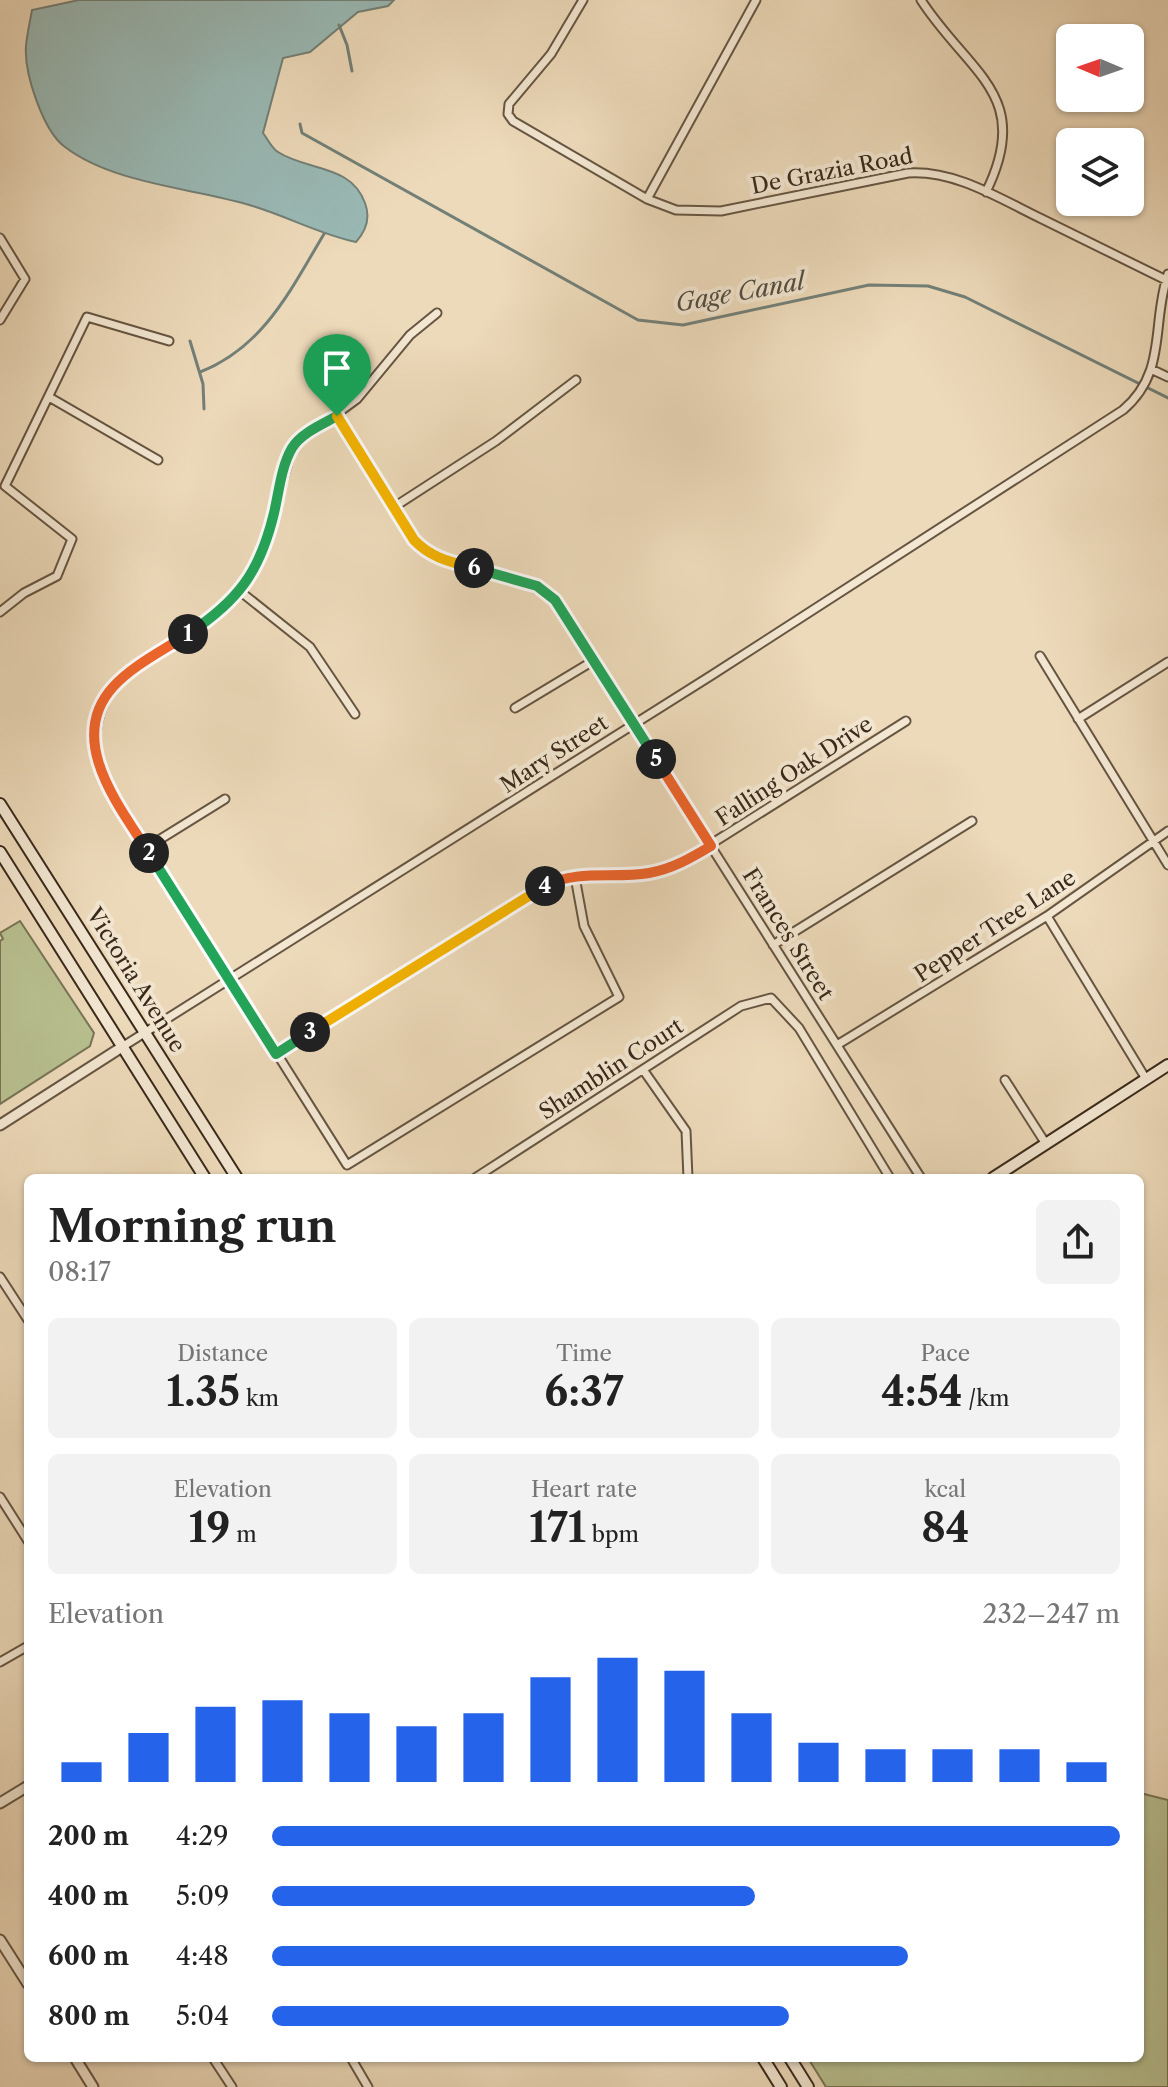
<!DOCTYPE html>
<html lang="en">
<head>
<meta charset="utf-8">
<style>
  :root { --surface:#fff; --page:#f2f2f2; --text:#222; --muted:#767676; --accent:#2563eb }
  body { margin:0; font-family:"Libre Caslon Text",serif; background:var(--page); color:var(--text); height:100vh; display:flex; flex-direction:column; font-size:30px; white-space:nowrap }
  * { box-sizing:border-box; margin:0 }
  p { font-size:26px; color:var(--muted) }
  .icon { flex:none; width:44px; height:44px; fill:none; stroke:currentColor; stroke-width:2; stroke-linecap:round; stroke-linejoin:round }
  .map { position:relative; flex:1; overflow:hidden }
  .side { position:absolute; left:24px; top:1174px; width:1120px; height:888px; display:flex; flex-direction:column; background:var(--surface); border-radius:12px; box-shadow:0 2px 6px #0004 }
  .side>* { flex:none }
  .needle { width:52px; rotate:272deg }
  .tools { position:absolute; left:1056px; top:24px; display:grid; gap:16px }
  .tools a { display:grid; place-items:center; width:88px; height:88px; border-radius:12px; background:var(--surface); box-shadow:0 2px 6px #0004; font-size:40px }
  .pin { position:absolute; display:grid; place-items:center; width:68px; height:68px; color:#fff; margin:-82px -34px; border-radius:50% 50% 50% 0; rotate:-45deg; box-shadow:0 0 8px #0007 }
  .pin .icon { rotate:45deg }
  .km { position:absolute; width:40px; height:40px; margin:-20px; border-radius:50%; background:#222; color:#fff; font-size:22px; line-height:40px; text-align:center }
  .round { display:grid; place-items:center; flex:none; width:84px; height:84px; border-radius:12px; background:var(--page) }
  .summary { display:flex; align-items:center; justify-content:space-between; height:136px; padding:0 24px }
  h1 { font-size:44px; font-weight:800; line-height:60px }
  .figures { display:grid; grid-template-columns:repeat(3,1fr); gap:12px; height:136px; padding:8px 24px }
  .figures div { display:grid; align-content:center; border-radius:12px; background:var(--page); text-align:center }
  .figures b { font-size:40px; font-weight:800 }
  .figures small { font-size:22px; font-weight:400 }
  .figures p { font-size:22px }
  .chart { height:224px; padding:16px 24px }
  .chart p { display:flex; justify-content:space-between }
  .chart svg { width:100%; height:144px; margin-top:8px; stroke:var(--accent); stroke-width:6 }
  ul { padding:0 24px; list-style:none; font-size:26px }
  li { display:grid; grid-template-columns:128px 96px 1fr; align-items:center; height:60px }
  li i { height:20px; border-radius:10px; background:var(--accent) }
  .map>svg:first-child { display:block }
  .green { fill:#b8c090; stroke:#787455; stroke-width:2 }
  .water { fill:#9abab6; stroke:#738078; stroke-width:2 }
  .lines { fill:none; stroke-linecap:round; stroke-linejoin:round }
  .stream { stroke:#738078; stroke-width:3 }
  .minor-casing { stroke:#665542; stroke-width:11 }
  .tertiary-casing { stroke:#665542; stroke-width:13 }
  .secondary-casing { stroke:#39291a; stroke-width:14 }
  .minor { stroke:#f3e7d2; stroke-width:7 }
  .tertiary { stroke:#f3e7d2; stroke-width:9 }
  .secondary { stroke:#f3e7d2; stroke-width:10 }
  .split-1-casing { stroke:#fff; stroke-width:16 }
  .split-2-casing { stroke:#fff; stroke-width:16 }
  .split-3-casing { stroke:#fff; stroke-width:16 }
  .split-4-casing { stroke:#fff; stroke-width:16 }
  .split-5-casing { stroke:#fff; stroke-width:16 }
  .split-6-casing { stroke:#fff; stroke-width:16 }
  .split-7-casing { stroke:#fff; stroke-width:16 }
  .split-1 { stroke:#22a559; stroke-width:10 }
  .split-2 { stroke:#f0652b; stroke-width:10 }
  .split-3 { stroke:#22a559; stroke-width:10 }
  .split-4 { stroke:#f5b400; stroke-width:10 }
  .split-5 { stroke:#f0652b; stroke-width:10 }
  .split-6 { stroke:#22a559; stroke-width:10 }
  .split-7 { stroke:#f5b400; stroke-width:10 }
  .labels { text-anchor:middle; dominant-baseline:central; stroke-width:8; stroke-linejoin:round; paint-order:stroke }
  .street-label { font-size:22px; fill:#39291a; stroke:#f3e7d2 }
  .water-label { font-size:24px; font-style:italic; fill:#514d41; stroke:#f3e7d2 }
</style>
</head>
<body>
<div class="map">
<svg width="1168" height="2087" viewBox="0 0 1168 2087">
  <rect width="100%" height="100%" fill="#eddaba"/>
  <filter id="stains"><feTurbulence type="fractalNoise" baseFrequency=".0025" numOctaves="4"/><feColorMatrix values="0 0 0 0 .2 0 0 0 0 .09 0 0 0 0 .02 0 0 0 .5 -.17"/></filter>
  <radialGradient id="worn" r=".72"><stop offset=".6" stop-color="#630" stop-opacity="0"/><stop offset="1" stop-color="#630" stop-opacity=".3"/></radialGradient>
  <path class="green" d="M20,921L94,1033L90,1046L0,1104V941L3,939L0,933Z
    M1140,1793L1168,1800V2087H826L808,2058H1140Z"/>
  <path class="water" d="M79,0H394L388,6L358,12L310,52L283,58L263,133C267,138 272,149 278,152C307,171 351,164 365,203C371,219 366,231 356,242C318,234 283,214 246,204C190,188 112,183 65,147C43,131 24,73 26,46C27,34 30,22 32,10Z"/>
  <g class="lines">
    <path class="stream" d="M339,25L347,45L352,71
      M300,124L302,133L638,320L683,325L869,285L928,286L965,297L1168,398
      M190,341L203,384L204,409
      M200,372C264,347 291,289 324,234"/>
    <defs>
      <path id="minor" d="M583,0L551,54L509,104L508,114L513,121L647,199L676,210L721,211L908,173C956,170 1000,199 1042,219C1083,239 1125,260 1166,280
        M921,0C969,74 1034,95 986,192
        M647,199L756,0
        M0,238L25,279L0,320
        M437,313L410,335L357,399L293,446L260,557L241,592L214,618L124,677C95,704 91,737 101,774L347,1165L619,997L584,926L575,877
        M1153,370L1168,377
        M49,397L158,460
        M337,416L414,540C450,578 514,568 555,600L921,1178
        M394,507L496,441L576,380
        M241,592L310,647L355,714
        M0,612L24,593L57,576L72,539L5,486L87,317L169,341
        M1040,656L1168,865
        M515,708L593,661
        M1078,719L1168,662
        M146,848L225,799
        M1047,916L1146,1079
        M773,945L972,821
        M837,1045L1047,916L1168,831
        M122,1047L712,675L1123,410C1168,372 1151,323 1168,274
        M276,1054L532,892C584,866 630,883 681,863L906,721
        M644,1071L686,1131L688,1178
        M1005,1080L1046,1144
        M475,1178L741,1006L771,998L799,1028L890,1178
        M0,1277L28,1320
        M0,1497L28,1541
        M0,1662L28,1646
        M213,2058L232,2087
        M351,2058L368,2087"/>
      <path id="tertiary" d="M0,1125L122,1047
        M0,1803L28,1786
        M0,1940L28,1984
        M75,2058L93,2087"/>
      <path id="secondary" d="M0,804L237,1178
        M0,852L205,1178
        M993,1178L1168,1065
        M763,2058L781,2087
        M790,2058L808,2087"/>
    </defs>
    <use href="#minor" class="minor-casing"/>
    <use href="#tertiary" class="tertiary-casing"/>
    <use href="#secondary" class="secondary-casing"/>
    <use href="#minor" class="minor"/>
    <use href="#tertiary" class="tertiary"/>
    <use href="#secondary" class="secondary"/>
  </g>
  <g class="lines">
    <defs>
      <path id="split-1" d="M188,634C238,601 260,572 274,513C279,492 281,467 292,448C301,433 323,424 337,416"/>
      <path id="split-2" d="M149,853C120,807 65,740 113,687C133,665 164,650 188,634"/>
      <path id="split-3" d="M149,853L276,1054L310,1032"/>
      <path id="split-4" d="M310,1032L545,886"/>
      <path id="split-5" d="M545,886C578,869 614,879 649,873C672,869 691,858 711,846L656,759"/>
      <path id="split-6" d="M474,568L537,586L555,600L656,759"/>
      <path id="split-7" d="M337,416L414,540C431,558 451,562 474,568"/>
    </defs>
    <use href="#split-1" class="split-1-casing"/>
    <use href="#split-2" class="split-2-casing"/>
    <use href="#split-3" class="split-3-casing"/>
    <use href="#split-4" class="split-4-casing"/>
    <use href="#split-5" class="split-5-casing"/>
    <use href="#split-6" class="split-6-casing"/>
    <use href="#split-7" class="split-7-casing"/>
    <use href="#split-1" class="split-1"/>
    <use href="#split-2" class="split-2"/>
    <use href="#split-3" class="split-3"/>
    <use href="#split-4" class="split-4"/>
    <use href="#split-5" class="split-5"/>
    <use href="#split-6" class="split-6"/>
    <use href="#split-7" class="split-7"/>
  </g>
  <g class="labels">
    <g class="street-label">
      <text transform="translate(832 171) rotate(-11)">De Grazia Road</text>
      <text transform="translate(554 754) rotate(-33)">Mary Street</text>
      <text transform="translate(794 771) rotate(-33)">Falling Oak Drive</text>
      <text transform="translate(995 926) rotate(-33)">Pepper Tree Lane</text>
      <text transform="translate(788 934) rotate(58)">Frances Street</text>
      <text transform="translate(136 980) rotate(58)">Victoria Avenue</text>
      <text transform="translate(611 1069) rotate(-33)">Shamblin Court</text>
    </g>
    <g class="water-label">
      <text transform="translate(740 292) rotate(-10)">Gage Canal</text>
    </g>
  </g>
  <rect width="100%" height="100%" filter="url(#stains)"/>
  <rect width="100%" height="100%" fill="url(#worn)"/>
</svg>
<div class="tools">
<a><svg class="needle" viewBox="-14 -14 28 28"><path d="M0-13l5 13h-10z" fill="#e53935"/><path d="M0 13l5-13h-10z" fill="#767676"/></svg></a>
<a><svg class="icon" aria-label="layers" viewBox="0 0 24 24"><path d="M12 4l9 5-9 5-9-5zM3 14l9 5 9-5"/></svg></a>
</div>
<div class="pin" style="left:337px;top:416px;background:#1e9e55"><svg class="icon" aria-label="arrive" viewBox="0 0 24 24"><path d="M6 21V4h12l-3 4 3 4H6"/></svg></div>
<b class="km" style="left:188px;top:634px">1</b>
<b class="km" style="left:149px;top:853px">2</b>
<b class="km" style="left:310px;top:1032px">3</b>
<b class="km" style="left:545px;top:886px">4</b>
<b class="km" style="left:656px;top:759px">5</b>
<b class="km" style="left:474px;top:568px">6</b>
<section class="side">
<div class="summary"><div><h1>Morning run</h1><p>08:17</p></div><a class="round"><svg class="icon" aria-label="share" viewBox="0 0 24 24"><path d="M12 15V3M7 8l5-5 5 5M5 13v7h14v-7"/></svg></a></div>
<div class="figures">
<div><p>Distance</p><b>1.35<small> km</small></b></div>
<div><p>Time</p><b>6:37</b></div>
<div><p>Pace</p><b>4:54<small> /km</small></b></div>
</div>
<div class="figures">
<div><p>Elevation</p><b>19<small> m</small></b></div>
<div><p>Heart rate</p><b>171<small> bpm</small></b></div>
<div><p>kcal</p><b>84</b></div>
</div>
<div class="chart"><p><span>Elevation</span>232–247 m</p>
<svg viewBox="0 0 160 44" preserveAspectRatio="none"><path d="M5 44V38M15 44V29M25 44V21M35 44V19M45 44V23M55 44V27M65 44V23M75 44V12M85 44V6M95 44V10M105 44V23M115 44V32M125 44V34M135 44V34M145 44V34M155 44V38"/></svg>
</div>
<ul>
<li><b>200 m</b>4:29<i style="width:100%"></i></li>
<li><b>400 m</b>5:09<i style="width:57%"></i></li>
<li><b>600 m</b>4:48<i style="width:75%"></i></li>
<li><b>800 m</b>5:04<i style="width:61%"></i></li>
</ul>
</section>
</div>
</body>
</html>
